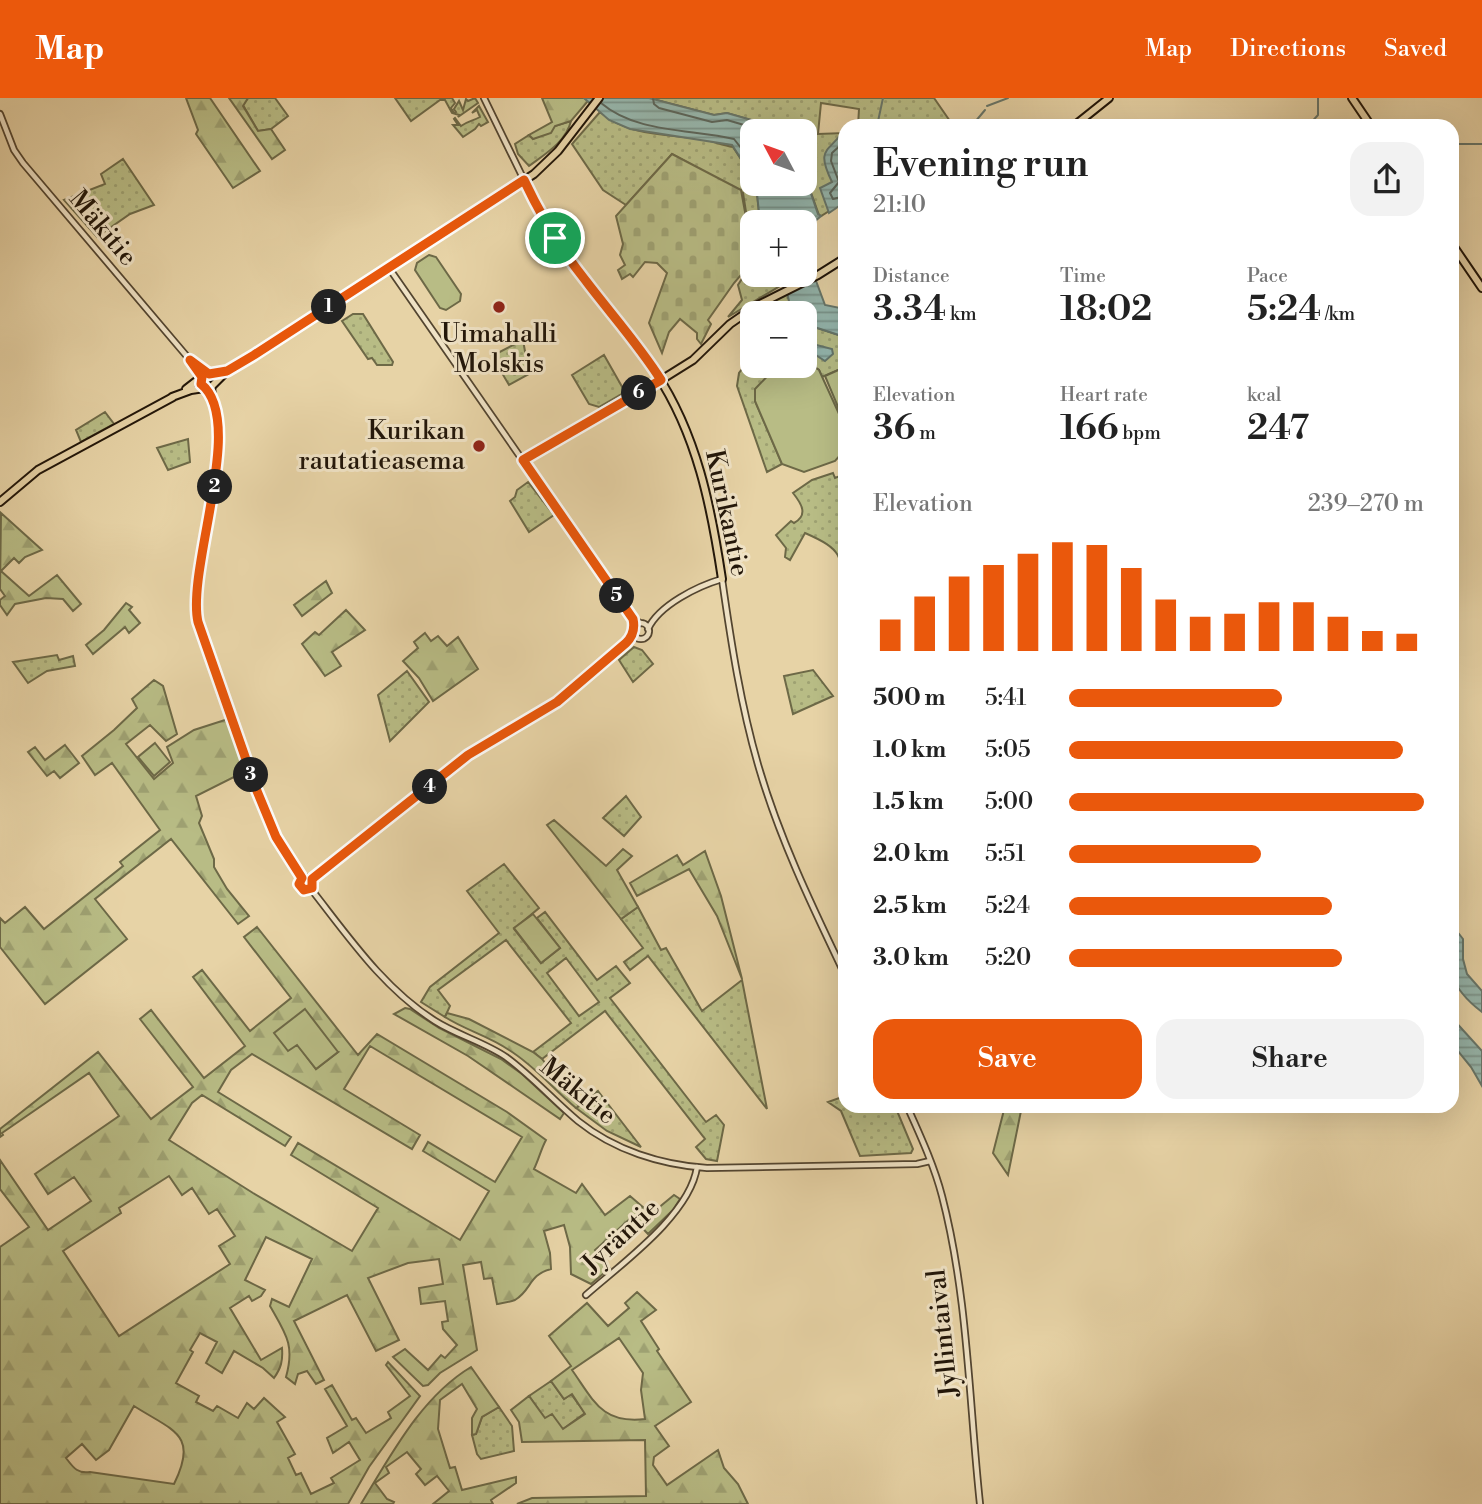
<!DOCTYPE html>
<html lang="en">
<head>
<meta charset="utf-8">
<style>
  :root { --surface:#fff; --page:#f2f2f2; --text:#222; --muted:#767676; --accent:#ea580c }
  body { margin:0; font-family:"Libre Bodoni",serif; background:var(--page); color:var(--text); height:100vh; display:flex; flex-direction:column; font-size:26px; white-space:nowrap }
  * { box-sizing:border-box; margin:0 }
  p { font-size:23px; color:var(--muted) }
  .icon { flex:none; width:38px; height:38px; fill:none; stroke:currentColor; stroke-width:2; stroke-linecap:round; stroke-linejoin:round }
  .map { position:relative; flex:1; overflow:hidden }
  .drawer { position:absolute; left:838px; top:21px; width:621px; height:994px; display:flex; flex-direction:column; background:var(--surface); border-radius:21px; box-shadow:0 7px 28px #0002 }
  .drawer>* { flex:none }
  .needle { width:46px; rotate:311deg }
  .fabs { position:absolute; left:740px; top:21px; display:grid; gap:14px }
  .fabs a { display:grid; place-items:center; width:77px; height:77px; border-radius:14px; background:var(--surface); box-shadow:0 7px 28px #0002; font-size:35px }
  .pin { position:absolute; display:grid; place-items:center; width:60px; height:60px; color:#fff; margin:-30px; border:4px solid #fff; border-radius:50%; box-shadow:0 2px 7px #0007 }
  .km { position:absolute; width:35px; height:35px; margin:-18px; border-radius:50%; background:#222; color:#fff; font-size:19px; line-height:35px; text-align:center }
  .round { display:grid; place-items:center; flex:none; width:74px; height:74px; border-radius:21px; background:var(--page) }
  .head { display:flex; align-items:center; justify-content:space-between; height:119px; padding:0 35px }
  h1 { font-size:38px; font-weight:600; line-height:52px }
  .stats { display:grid; grid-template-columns:repeat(3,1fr); gap:10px; height:119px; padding:7px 35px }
  .stats div { display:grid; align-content:center }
  .stats b { font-size:35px; font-weight:600 }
  .stats small { font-size:19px; font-weight:400 }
  .stats p { font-size:19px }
  .chart { height:196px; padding:14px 35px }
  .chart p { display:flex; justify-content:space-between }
  .chart svg { width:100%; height:126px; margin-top:7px; stroke:var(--accent); stroke-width:6 }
  .action { display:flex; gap:14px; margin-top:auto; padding:14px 35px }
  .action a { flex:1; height:80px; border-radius:21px; background:var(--accent); color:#fff; font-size:28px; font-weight:600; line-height:80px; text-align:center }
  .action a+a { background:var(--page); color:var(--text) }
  ul { padding:0 35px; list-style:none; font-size:23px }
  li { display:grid; grid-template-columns:112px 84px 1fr; align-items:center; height:52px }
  li i { height:18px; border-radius:9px; background:var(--accent) }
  header { display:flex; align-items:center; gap:42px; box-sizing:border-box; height:98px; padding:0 35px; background:var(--accent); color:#fff }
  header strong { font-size:33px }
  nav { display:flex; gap:38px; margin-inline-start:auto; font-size:24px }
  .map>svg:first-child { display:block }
  .green { fill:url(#green-dots); stroke:#6d6947; stroke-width:2; fill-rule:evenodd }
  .forest { fill:url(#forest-firs); stroke:#6d6947; stroke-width:2; fill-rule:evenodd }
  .cemetery { fill:url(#cemetery-stones); stroke:#6d6947; stroke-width:2 }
  .pitch { fill:#b8bc85; stroke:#6d6947; stroke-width:2 }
  .water { fill:url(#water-rules); stroke:#68776b; stroke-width:2 }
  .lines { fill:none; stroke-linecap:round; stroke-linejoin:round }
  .shore { stroke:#5c665b; stroke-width:2 }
  .stream { stroke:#68776b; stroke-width:2 }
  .minor-casing { stroke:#534530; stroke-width:8 }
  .major-casing { stroke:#221609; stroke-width:10 }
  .minor { stroke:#efe2c5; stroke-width:4.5 }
  .major { stroke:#e7d3a6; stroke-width:6 }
  .route-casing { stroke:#fff; stroke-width:14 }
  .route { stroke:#ea580c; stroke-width:9 }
  .poi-dot { fill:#8f2418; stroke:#efe2c5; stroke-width:2.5 }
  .labels { text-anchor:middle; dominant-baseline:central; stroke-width:6; stroke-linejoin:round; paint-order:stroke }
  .street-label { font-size:26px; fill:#221609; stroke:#efe2c5 }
  .poi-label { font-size:26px; fill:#221609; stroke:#efe2c5 }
</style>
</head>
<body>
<header>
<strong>Map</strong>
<nav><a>Map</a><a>Directions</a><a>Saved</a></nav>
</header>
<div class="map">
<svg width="1482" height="1406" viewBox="0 0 1482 1406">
  <defs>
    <pattern id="green-dots" width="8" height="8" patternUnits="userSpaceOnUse" patternTransform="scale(1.75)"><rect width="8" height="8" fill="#b8bc85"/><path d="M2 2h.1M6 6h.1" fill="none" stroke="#9ea172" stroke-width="1.8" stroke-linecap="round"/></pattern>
    <pattern id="forest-firs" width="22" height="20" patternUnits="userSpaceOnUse" patternTransform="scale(1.75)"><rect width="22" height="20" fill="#b8bc85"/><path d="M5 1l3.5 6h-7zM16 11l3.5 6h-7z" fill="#9ea172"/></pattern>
    <pattern id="cemetery-stones" width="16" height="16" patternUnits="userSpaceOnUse" patternTransform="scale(1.75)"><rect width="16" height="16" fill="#b8bc85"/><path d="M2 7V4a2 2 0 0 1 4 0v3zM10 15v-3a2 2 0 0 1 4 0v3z" fill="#9ea172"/></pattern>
    <pattern id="water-rules" width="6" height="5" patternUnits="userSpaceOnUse" patternTransform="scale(1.75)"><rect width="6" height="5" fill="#97b7ad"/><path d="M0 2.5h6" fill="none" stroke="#7b948b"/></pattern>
  </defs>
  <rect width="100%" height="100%" fill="#e7d3a6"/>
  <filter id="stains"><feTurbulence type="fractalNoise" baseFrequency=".00286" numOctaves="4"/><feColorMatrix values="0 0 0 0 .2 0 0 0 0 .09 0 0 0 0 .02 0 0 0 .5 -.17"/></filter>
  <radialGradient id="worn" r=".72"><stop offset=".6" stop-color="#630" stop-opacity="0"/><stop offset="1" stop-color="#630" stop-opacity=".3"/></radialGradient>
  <path class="green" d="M248,0H275L288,18L271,31L258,33L243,7Z
    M395,0H452L455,5L451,10L454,15L456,14L454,11L459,3L463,12L466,1L468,3L475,0L478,5L458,19L459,17L452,15L445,2H440L411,23Z
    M649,0H934L952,26V28H858L859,11L821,5L818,36L845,35V109L842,105L821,118L819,117L805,78V33H768L754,23L727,15L714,17Z
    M479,8L488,24L481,28L479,26L475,31L463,39L453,27H458L454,21L455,20L461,28C468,23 473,23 480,19L477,12L472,15Z
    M600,14C628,38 666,36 701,41C712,43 722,47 733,49L752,78V86H756L760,124H752V152L743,95L672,56L626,107L603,92L572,46Z
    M571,23C566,44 545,56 529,68L518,56L515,46L529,37L533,41L555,28Z
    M123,61L154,107L130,116L97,139L64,102L105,86L101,76Z
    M752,165V177H783L785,185L728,219L742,202L738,187Z
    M787,195L793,215H752V225L747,216Z
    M353,216H363L393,264L392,267H377L372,260L368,261L342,223Z
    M805,226L845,239V269L822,279L819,272L805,263Z
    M752,241V268H777L767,280L755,303L782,366L767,374L737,288L739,275L746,266Z
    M523,242L529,276L509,287L492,258Z
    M604,257L625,294L599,309L589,306L572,277Z
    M105,314L114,326L81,344L76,332Z
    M188,341L190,364L168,372L157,350Z
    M833,375L835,380L845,376V500L840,501C842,459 846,453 805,435L790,462L785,459L786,450L776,437L791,423L794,425C809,417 801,405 793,395L812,382Z
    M528,384L554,417L529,434L510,403L515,399L517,392Z
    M634,549L642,552L653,566L633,584L619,562Z
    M57,557L59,562L73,558L75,568L47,573L28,585L13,564Z
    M813,572L833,598L793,616L784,578Z
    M407,573L429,604L390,643L378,597Z
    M626,698L641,719L624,738L603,720Z
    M504,766L539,810L514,831L541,865L560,850L537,820L545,814L597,882L616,868L630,885L610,900L706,1024L716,1017L724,1027L717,1063L706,1061L696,1049L705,1041L605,913L542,961L533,954L571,925L506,842L438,892L450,908L445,919L421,904L430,889L499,835L467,793ZM566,860L599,904L579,918L547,875Z
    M638,809L661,852L666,850L702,913L742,882L767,1011L648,858L630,872L624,864L643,850L621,821Z
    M598,993L641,1049L607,1033L576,1010Z
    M845,998V1008H895L913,1051L911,1055L860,1058L841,1013L828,1004Z
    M551,1283L564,1301L571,1296L585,1315L563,1331L545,1321L529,1298Z
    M499,1309L512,1328L514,1353L481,1361L477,1356L472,1337L476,1336L482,1319Z"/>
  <path class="forest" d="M186,0H210L260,73L233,90L196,36L198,32Z
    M229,0H248L243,8L258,33L271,31L285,52L272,61Z
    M542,0H584L588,3L571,23L555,28L551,35L533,41L529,37L552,24Z
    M1,415L42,452L25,459L19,465L14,460L1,473L29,498L57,477L81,506L73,513L63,501L46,500L15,506L7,517L0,507V502L5,498L0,491Z
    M326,483L332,495L302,518L294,507Z
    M126,505L132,509L129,512L140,525L129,535L125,529L93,556L86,547L104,532Z
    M346,512L365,532L332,554L341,568L325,578L302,546L315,534L319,537Z
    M425,535L431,543L438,538L447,548L458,539L478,571L433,603L419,580L403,563L418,550L414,544Z
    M154,582L163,588L177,636L166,643L150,627L126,646L154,681L173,665L167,649L194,632L228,621L246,673L196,698L202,718L199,725L214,761V769L227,791L249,818L238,826L171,741L95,801L127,841L45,906L0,849V820L5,825L25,809L44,831L123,768L120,764L160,732L112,665L95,677L82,658L114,632L137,610L132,601Z
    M65,647L79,665L60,680L54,673L47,678L28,654L35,649L45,662Z
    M554,722L606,768L623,751L632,758L617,772L638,809L621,821L547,727Z
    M705,753L721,798L742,881L717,818L689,771L637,798L630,785L677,757L683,767Z
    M257,829L358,957L377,936L507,1014L546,1042C541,1051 539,1061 534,1071L576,1095L582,1086L605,1117L630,1098L651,1116L674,1097L680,1101L673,1112L648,1136L632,1119L595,1152L610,1170L591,1186L571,1176L570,1149L564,1127L544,1133L550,1155L551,1171C528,1177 532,1192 515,1202C510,1204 503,1205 497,1206L492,1180L484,1181L481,1164L463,1167L477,1252L440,1275L428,1287L423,1288L393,1259L405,1251L428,1272L441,1257L445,1260L457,1247L443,1231L442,1224L448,1223L445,1203L421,1206L419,1190L443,1186L439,1161L408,1165L368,1180L399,1242L376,1253L347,1197L294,1223L324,1282L316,1286L307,1273L298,1276L295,1286L286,1279C295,1247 286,1236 270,1208L272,1201L289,1209L312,1161L266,1139L245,1182L265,1192L261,1198L252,1203L249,1198L230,1210L261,1262L282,1250C283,1263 281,1270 274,1280L263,1270L234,1253L222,1275L206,1265L217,1244L200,1235L190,1252L193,1254L176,1285L199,1298L196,1304L213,1313L217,1308L238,1320L247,1305L254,1311L264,1300L285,1319L277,1324L295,1356L288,1360L296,1377L301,1375L311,1396L334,1385L331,1380L360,1362L349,1344L333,1355L327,1340L347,1328L325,1291L332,1287L352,1322L356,1320L366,1335L391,1320L388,1314L410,1298L386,1267L388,1264L420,1298L369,1369L348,1406H0V1149L29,1129L0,1091V1062L48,1132L91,1103L74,1079L48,1096L35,1076L119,1018L89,975L2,1035L3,1037L0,1039V1031L98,954L151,1021L193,989L140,921L151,912L204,980L245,948L193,879L202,872L250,933L291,900L244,839ZM297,946L338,954L316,971ZM370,948L522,1039L495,1084L428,1044L423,1053L489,1093L460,1142L298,1045L291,1057L378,1110L352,1153L253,1095L169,1042L192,1005L202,997L285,1048L291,1039L218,994L231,972L252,956L412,1051L420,1037L344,991ZM169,1078L182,1097L192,1090L209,1116L217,1111L235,1138L219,1148L230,1166L119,1238L63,1153L121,1115L119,1110ZM134,1308C173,1333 199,1336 174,1386L90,1374C77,1376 73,1369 66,1360L82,1346L96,1362L109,1352Z
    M405,910L410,911L439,930L501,961L522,976L564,1015L560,1021L468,958L394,916Z
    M447,915L469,921L533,954L542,961L579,1008L576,1010C553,991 535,968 509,952C489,938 465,932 445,919Z
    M1005,1008H1022L1008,1077L993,1055Z
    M637,1194L656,1212L641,1223L659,1251L657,1253L691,1304L655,1328L669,1348L654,1359L653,1367L667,1387L718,1352L724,1370L738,1386L748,1406H517L532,1400L646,1398L645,1342L522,1344L519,1324L511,1312L529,1298L545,1320L552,1316L563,1331L585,1316L572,1296L564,1301L551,1283L571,1268L549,1238L587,1205L608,1228L629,1210L625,1205ZM619,1240L643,1275L641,1292L645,1321C602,1326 594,1303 572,1272Z
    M471,1269L499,1309L482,1319L476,1336L472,1337V1320L477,1311L462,1286L440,1302L438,1331L450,1370L455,1369L462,1392L516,1379V1385L491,1402L493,1406H433L449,1393L437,1378L425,1387L416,1376L421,1371L407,1354L386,1369L389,1375L375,1385L387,1401L394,1404L393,1406H361C391,1357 421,1299 471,1269Z"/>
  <path class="cemetery" d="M672,56L741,92L752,152V164L734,185L708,222L711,226L701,246L697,241V235L680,221L669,234L662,255L649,225L667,175L657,165L645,164L633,179L630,176L622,181L618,172L625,167L620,157L623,146L616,118Z"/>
  <path class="pitch" d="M429,157L436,159L461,196L460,203L446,212L440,210L415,172L417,165Z
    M805,263L819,272L845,329V346L843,354L835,363L804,374L782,366L755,303V291L777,268H805Z
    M845,269V314L841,316L825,278Z
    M155,645L170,664L154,678L138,659Z
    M533,816L560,850L541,865L514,830Z
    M305,911L338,954L316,971L297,947L288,953L274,935Z"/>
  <path class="water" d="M584,0H649L714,17L727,15L755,23L768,33H752V78L732,47L630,31L609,22Z
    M845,31V104L829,115L820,90L832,84C815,49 829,55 845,31Z
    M805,78L818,116L821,118L807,130L809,164L825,207L845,211V239L805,226V215H793L791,212L783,177H805V124H760L756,86H805Z
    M805,244L832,251L833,256L825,263L805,250Z
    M1452,827L1463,841V861L1467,876L1482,893V914C1470,905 1457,892 1452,877Z
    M1452,920L1482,953V988L1471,969L1453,947Z"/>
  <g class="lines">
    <path class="shore" d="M653,0L654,6L659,10L712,24L727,22L751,29L758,33
      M601,5C636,35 690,31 734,41L752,64
      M845,43L832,55L831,63L839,84L830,95L833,101L845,98"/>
    <path class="stream" d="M987,8L1008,0
      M877,28L883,0
      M969,28L975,24L985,12
      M1308,28L1318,17V0
      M1452,49L1458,46H1482
      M1014,1014L1018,1008"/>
    <defs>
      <path id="minor" d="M484,0L524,82
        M0,16L14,52L23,65L190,262L202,279
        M389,170L633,521L640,525
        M193,264L209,276
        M212,288L217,332L215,387L196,490V515L258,695L276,739L302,780
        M523,362L660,283
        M633 533a8 8 0 1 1 16 0a8 8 0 1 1-16 0Z
        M648,531C659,507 698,488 722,481C731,544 741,609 759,670C780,742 813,810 845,877
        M299 786a7 7 0 1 1 14 0a7 7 0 1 1-14 0Z
        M312,781L468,657L557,604L626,545L633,533
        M311,791C348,838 383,890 435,923C457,937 484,944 506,959C532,978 553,1002 578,1023C614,1052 661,1067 707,1070L917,1066L930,1063
        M907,1008C920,1037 934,1067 942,1098C968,1198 969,1304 980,1406
        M586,1197C621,1166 690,1117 697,1069"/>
      <path id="major" d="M1352,0L1371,28
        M1074,28L1109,0
        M524,82C541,117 561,151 584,182C608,213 635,241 656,275C697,337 711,408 722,481
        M1452,146L1482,190
        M661,282L693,262L730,226L756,208L818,177L845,160
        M186,291L204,277L225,274
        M172,299L191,292L211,289L227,273L309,222L534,76L558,53L599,0
        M0,404L38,372L173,299"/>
    </defs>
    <use href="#minor" class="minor-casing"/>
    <use href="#major" class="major-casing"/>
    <use href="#minor" class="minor"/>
    <use href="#major" class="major"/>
  </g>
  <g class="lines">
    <defs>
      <path id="route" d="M524,82C541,118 561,152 586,183C611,216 639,247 661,282L523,362L633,521C635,530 633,538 626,545L557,604L468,657L312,781V790L304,792L299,786L302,780L276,739L257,693L198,524C186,470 247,322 201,286L202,279L190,262L209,276L227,273L254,257Z"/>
    </defs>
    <use href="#route" class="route-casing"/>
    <use href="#route" class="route"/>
  </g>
  <g class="poi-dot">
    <circle cx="499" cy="209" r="7"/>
    <circle cx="479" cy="348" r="7"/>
  </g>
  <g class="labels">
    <g class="street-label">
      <text transform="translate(103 130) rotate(50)">Mäkitie</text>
      <text transform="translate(727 415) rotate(78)">Kurikantie</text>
      <text transform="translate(578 993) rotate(39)">Mäkitie</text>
      <text transform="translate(621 1138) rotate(-43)">Jyräntie</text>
      <text transform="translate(943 1235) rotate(-96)">Jyllintaival</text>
    </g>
    <g class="poi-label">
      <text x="499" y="236">Uimahalli<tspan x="499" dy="30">Molskis</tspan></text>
      <text x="465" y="333" text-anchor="end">Kurikan<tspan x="465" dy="30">rautatieasema</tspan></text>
    </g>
  </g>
  <rect width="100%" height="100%" filter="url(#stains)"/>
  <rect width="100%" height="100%" fill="url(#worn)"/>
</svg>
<div class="fabs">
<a><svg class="needle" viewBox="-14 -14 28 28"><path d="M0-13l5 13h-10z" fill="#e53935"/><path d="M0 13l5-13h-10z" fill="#767676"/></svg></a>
<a>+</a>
<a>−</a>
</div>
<div class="pin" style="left:555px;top:140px;background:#1e9e55"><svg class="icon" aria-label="arrive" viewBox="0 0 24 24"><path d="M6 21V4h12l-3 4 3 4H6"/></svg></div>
<b class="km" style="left:329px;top:209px">1</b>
<b class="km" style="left:215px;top:389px">2</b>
<b class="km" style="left:251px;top:677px">3</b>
<b class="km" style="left:430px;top:689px">4</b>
<b class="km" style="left:617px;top:498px">5</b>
<b class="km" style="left:639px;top:295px">6</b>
<section class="drawer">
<div class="head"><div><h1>Evening run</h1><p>21:10</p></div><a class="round"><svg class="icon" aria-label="share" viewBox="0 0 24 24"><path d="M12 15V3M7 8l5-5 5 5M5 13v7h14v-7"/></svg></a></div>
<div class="stats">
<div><p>Distance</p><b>3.34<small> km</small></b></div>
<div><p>Time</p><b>18:02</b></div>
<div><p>Pace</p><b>5:24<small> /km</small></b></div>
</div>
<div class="stats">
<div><p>Elevation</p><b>36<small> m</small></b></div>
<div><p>Heart rate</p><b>166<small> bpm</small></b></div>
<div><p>kcal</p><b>247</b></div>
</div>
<div class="chart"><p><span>Elevation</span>239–270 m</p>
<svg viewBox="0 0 160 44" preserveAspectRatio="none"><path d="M5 44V33M15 44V25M25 44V18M35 44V14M45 44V10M55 44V6M65 44V7M75 44V15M85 44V26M95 44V32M105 44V31M115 44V27M125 44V27M135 44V32M145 44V37M155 44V38"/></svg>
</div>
<ul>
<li><b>500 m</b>5:41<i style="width:60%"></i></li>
<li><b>1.0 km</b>5:05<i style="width:94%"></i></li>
<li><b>1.5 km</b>5:00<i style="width:100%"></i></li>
<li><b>2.0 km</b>5:51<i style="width:54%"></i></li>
<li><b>2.5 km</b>5:24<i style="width:74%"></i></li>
<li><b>3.0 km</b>5:20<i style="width:77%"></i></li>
</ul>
<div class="action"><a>Save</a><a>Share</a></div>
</section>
</div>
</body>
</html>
